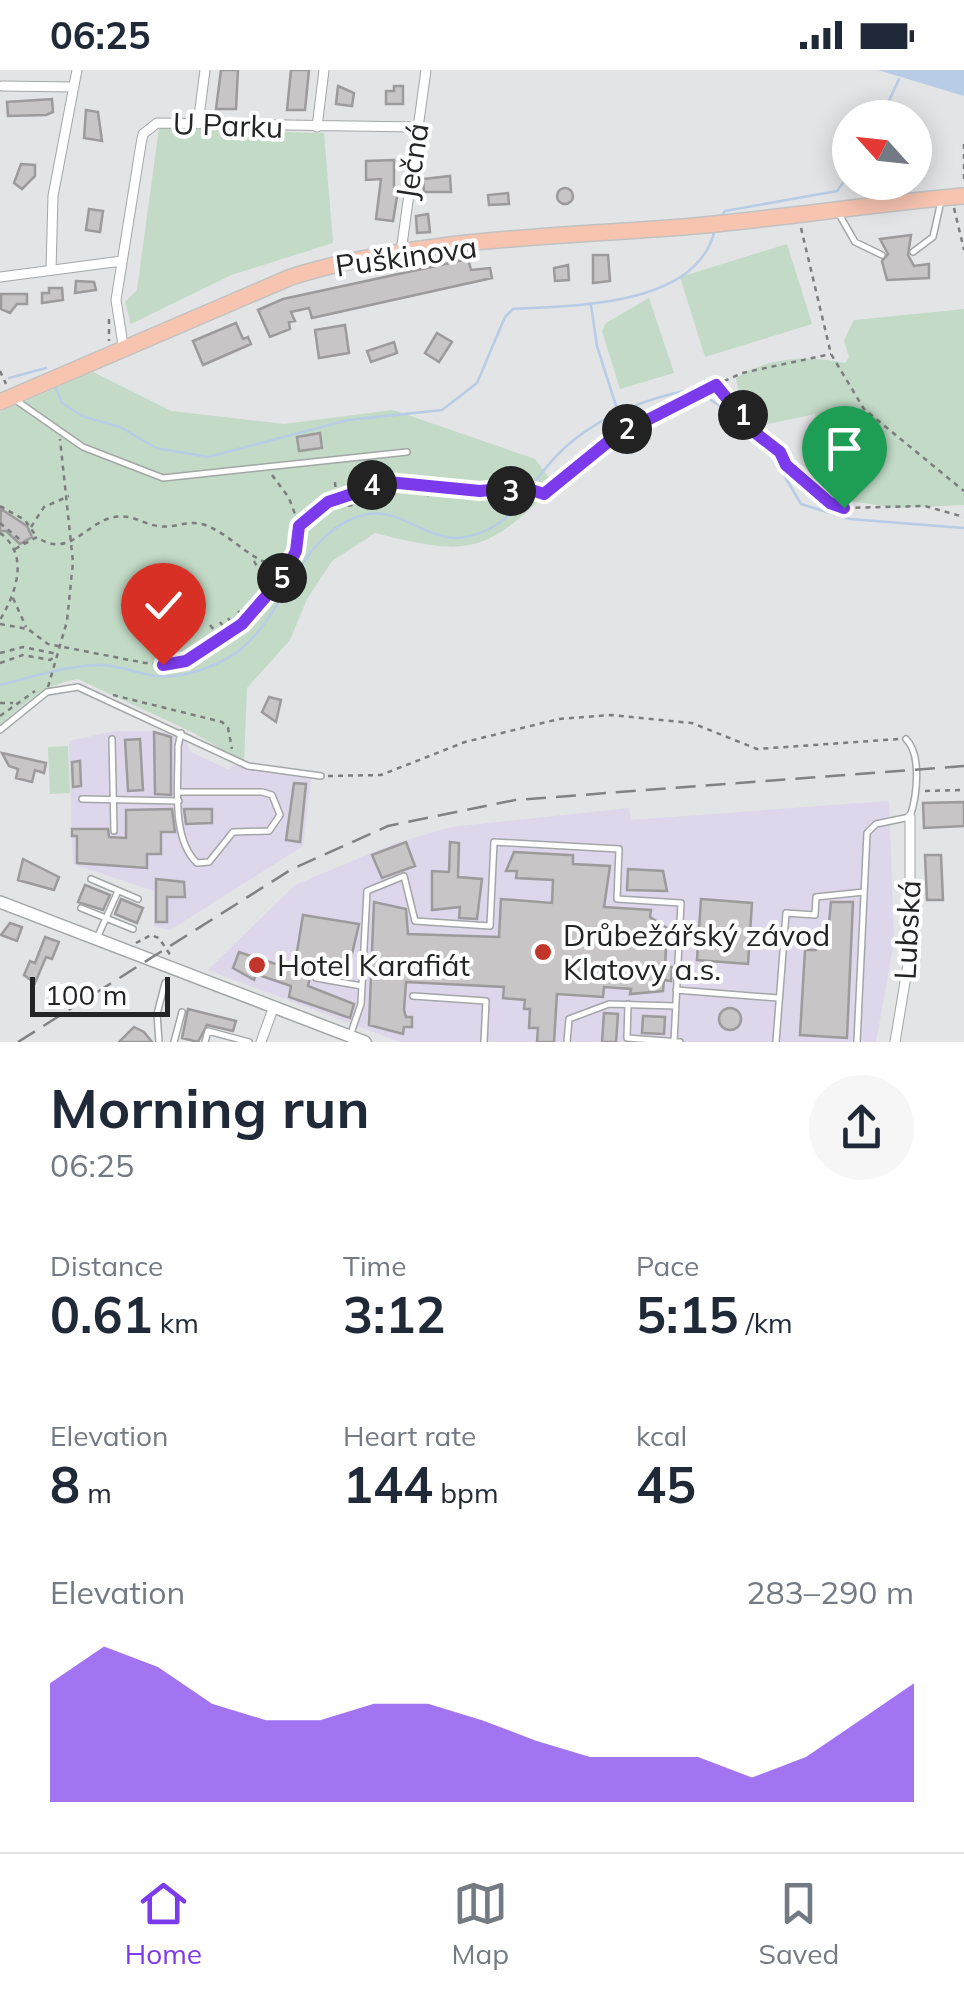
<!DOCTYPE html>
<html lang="en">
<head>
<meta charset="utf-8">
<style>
  :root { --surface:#fff; --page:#f6f6f7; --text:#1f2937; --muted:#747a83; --line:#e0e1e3; --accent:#7c3aed }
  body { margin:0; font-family:Mulish,sans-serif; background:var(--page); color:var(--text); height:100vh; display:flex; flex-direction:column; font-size:38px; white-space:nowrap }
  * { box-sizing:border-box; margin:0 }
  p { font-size:32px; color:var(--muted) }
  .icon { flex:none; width:55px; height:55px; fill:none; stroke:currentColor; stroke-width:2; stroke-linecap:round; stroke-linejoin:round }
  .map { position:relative; height:972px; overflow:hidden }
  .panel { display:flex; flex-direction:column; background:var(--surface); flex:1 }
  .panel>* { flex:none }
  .needle { width:65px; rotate:297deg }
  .buttons { position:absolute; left:832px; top:30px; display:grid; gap:20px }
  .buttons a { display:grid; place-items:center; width:100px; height:100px; border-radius:50%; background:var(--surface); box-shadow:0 5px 25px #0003; font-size:50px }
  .scale { position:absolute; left:30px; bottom:25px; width:140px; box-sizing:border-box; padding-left:10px; border:5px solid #232425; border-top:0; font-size:28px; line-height:35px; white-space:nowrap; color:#232425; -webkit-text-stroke:8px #fff; paint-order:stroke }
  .pin { position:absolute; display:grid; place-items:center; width:85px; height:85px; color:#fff; margin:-102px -42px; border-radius:50% 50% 50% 0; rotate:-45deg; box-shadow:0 0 10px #0007 }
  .pin .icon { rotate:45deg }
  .km { position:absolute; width:50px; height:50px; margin:-25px; border-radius:50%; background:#222; color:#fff; font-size:28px; line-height:50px; text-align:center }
  .round { display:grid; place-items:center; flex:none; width:105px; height:105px; border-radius:52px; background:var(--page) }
  .headline { display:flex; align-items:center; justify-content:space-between; height:170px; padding:0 50px }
  h1 { font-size:55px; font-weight:700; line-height:75px }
  .stats { display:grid; grid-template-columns:repeat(3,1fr); gap:15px; height:170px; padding:10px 50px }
  .stats div { display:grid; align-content:center }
  .stats b { font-size:50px; font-weight:700 }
  .stats small { font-size:28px; font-weight:400 }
  .stats p { font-size:28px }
  .chart { height:280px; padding:20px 50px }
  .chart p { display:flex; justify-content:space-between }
  .chart svg { width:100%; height:180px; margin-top:10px; fill:var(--accent); opacity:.7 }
  .status { display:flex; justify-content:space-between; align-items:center; height:70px; padding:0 50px; background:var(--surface); direction:ltr }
  .status svg { height:28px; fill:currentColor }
  .menu { display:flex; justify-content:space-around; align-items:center; height:140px; border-top:2px solid var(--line); background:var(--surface); font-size:28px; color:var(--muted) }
  .menu a { display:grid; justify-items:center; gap:5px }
  .menu .on { color:var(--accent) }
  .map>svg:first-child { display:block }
  .industrial { fill:#ded6eb }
  .green { fill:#c2dac6 }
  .water { fill:#b8cce5 }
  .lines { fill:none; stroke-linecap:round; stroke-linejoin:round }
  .stream { stroke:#b8cce5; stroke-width:2.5 }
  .building { fill:#c8c5c6; stroke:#9d9a9c; stroke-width:2.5 }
  .service-casing { stroke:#a3a6a7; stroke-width:8 }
  .minor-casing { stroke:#a3a6a7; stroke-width:11 }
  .tertiary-casing { stroke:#a3a6a7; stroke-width:14 }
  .primary-casing { stroke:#c1c2c2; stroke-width:18 }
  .path { stroke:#7c7d7f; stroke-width:2.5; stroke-dasharray:5 5; stroke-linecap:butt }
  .service { stroke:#fff; stroke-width:5 }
  .minor { stroke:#fff; stroke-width:9 }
  .tertiary { stroke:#fff; stroke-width:11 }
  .primary { stroke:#f7c4b0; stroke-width:15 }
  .rail { stroke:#818283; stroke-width:2.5; stroke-dasharray:20 10; stroke-linecap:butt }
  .path-bridge { stroke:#7c7d7f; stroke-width:2.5; stroke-dasharray:5 5; stroke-linecap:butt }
  .route-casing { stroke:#fff; stroke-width:20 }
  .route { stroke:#7c3aed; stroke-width:12 }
  .poi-dot { fill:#c2352b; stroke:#fff; stroke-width:4 }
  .labels { text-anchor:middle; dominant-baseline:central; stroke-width:8; stroke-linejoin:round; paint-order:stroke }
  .street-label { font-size:30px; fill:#232425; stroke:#fff }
  .poi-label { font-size:30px; fill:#232425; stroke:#fff; text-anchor:start }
</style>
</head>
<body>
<div class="status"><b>06:25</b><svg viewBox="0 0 49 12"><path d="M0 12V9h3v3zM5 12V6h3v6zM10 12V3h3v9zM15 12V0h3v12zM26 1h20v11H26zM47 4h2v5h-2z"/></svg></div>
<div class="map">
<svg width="964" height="972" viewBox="0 0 964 972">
  <rect width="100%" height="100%" fill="#e2e4e6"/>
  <path class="industrial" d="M115,661L171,662L184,669L191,682L229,700L232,695L311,709L303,776L170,860L154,856V821L73,794L69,671Z
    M889,731L894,871L876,972H400L208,900L295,815L393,774L451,757L629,738L631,750Z"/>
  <path class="green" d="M159,58L324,63L333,173L231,205L131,254L125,232L137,220Z
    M787,174L812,254L705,287L680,207Z
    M649,228L674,303L620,319L602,261L606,253Z
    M964,239V435L895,438L845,430L815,344L763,355C748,341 739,329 736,308C769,286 811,286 845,293L849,287L844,270L854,250Z
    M93,302L171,341L284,354L393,340L535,389L555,416C484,484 470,487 375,463L332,491L307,529L290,570L247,618L244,693L194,663L78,609C46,613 24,634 0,655V342Z
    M68,676L70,723L50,724L48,677Z"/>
  <path class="water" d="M878,0H964V26Z"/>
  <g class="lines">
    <path class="stream" d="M881,48L899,9
      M721,147L725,141L837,121L850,103
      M591,235L597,276L617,339
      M9,308L46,298
      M56,318L62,333L82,346L120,357L156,378L208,387L348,350L442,340L477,313L505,247L513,239C576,235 698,237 715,159
      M0,615C34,607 69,594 104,595C121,596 138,604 156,606C182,609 220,596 241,579C287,541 299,465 360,446C409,431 430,489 489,459C517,445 526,421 545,399C582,352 637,330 694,319L731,343L750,370L771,383L801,434L850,449L964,458"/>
  </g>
  <path class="building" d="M221,0H238L236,39H216Z
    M291,0H309L305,40H287Z
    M338,16L354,23L352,36L336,34Z
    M394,16H403V34H386V21H394Z
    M52,29L53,42L46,45L8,46L7,32Z
    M86,40L98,42L102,71L84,68Z
    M394,90V120L398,121L393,151L376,149L381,109L366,110V91Z
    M21,94L35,95V106L22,119L14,113Z
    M450,106L451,122H424L423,109Z
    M557 126a8 8 0 1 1 16 0a8 8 0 1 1-16 0Z
    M508,123L509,134L489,135L488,125Z
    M89,139L103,141L100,162L86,160Z
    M428,144L430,162L417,163L416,146Z
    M911,165L908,185L914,196L929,194V208L887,210L882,191L888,184L880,169Z
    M593,185H608L610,211L593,213Z
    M468,189L471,200L490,198L492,208L312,248L309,238L291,242L295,251L289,252L290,259L270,267L258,240L283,229Z
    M568,195L569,210L555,211L554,198Z
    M76,211L94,212L96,220L75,223Z
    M49,218H62L63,230L42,233V223H49Z
    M1,224H27V234H17L10,243L1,239Z
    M236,253L243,269L248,267L251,274L203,295L193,271Z
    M345,255L349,283L319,288L315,260Z
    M437,263L452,272L439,292L425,283Z
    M394,272L397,283L371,292L367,281Z
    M320,363L322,378L299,381L297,367Z
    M1,439L27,456L32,467L20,474L6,461H0Z
    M269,627L281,630L276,652L262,642Z
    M154,662L171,667V725L155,724Z
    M140,669L143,720L128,721L125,670Z
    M2,683L46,693L44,703L35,700L32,712L16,708L18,699L9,696Z
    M80,691L81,716L73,717L72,692Z
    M294,713L306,714L300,772L286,770Z
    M964,732V756L924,758L923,733Z
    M172,739L175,762H161V784H147V798L77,793V766H72V759H108L109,767L126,768V740Z
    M184,739H212V753L186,754Z
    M406,772L415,796L382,808L372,785Z
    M450,772L459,773L458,807L482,809L477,849L459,848L460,837L432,840V801L449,802Z
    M514,782L569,785H573V794L610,796L604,837L651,840L650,847L667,858L665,897H672L671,911L664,910L663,921L630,924L631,919L604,917L603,927L557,924L554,972H537L538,958H529L530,939H524L525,930L503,928L504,917L406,912L404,940L406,947H412V957H404L403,964L369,955L374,832L406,839L408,864L499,867L501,829L552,833L553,810L516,808L517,801H506Z
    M925,785H941L943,830H927Z
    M23,789L59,807L54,820L18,810Z
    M628,799L663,801L667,821L627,820Z
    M156,809L184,812L185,827H167V852H156Z
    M85,815L110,825L103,840L78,832Z
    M121,829L143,838L137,853L115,844Z
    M701,829L752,833L748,894L697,890Z
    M831,832H853L847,968L800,965L805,880H816L817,863L828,864Z
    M303,845L359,854L347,905L312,899L308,916L354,934L350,948L289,927L291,916L256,904L254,910L233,898L239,882L294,900Z
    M10,853L22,857L17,871L1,865Z
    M45,867L59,872L52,889L46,887L35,913L24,905L30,891L35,893Z
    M719 949a11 11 0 1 1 22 0a11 11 0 1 1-22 0Z
    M188,939L236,951L233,961L207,955L198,972L182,968Z
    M604,943L618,944L616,972H602Z
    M643,946L665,947L664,964L642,963Z
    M134,957L144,962L152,972H119Z"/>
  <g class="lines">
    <defs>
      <path id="service" d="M839,144L855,172L882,185
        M913,182L933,167L941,131
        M17,331L83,377L163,408L407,382
        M0,660L47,622L78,617L248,696L321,706
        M112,669L114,761
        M180,722H262L272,725L280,745L269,761L233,762L209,792L197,793C170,767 179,711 178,676L181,663
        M82,729L179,731
        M91,809L138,829
        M81,838L133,859
        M98,866L118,821
        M316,908L362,916
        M676,920L778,928
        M413,926L486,931L484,972
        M628,934L627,968L680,972
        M351,963L361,934L367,821L404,806L415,851L490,856L494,772L619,779L617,829L681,833L674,972
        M159,972L157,944L165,913
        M174,972L182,942
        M205,972L208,961L249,972
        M567,972L569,949L609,934L675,936
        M776,972L786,843L815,845L816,827L864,822
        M857,972L867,763L876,754L910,747C917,726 922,685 906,669"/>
      <path id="minor" d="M2,16L74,17
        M198,54L205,0
        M317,57L324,0
        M401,182L426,0
        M51,200L53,126L77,0
        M0,207L122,191
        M124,281L116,230L141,74L143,64L157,53L417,57
        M261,972L274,936
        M895,972L910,882V747"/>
      <path id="tertiary" d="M0,832L365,972"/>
      <path id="primary" d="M0,332L291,207C416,168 554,167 683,157C777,149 870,134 964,126"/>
    </defs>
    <use href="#service" class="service-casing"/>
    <use href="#minor" class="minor-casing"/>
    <use href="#tertiary" class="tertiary-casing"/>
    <use href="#primary" class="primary-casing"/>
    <path class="path" d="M964,74V111
      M954,138L964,180
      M801,158L831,284L864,339L964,421
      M109,249V271
      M0,301L6,314
      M717,317L753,361L781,382L786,395L831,433L845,438L925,436L964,447
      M272,405L289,428L299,455
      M0,436L25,450L36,466
      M0,453L24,473
      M31,457L44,437L69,426
      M0,463C30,485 16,523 0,550
      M15,479L37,467C74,493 90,440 128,447C139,449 148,455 158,456C174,459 188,449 205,455C236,467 251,494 286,498
      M254,491L271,522
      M13,528L26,557
      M238,541L246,550
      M228,548L235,558
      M220,552L227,561
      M0,554L28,559L48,574L145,593L180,594L242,554L271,522L296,481L299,456L328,432L388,412L480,421L523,417L544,424L590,383L661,340L742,303L831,284
      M210,555L218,565
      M0,583L23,577L57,584
      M0,593L23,585L50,590L58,585
      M48,617L67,551L73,492L60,369
      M113,625L222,652L228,658L232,679
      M0,633H13
      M0,646L35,621
      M328,706L381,705L465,672L559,649L611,645L692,653L757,679L899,669
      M925,721L964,720
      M136,873L151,865L159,868L171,886"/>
    <use href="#service" class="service"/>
    <use href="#minor" class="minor"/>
    <use href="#tertiary" class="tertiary"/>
    <use href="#primary" class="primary"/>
    <path class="rail" d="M18,972L292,799L388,756L515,730L964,696"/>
    <path class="path-bridge" d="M335,412L336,427L346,436C368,434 368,425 384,420C397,416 414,415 427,415L429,431"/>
  </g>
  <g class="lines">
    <defs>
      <path id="route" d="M163,595L186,591L242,554L282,508L296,481L299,456L328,432L388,412L480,421L522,417L544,424L614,367L716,315L753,361L780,382L786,395L830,433L844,438"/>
    </defs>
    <use href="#route" class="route-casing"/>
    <use href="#route" class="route"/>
  </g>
  <g class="poi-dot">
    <circle cx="543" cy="882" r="10"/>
    <circle cx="257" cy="895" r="10"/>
  </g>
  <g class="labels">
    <g class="street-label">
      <text transform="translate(228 55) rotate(2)">U Parku</text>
      <text transform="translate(412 91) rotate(-81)">Ječná</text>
      <text transform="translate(406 186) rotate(-8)">Puškinova</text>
      <text transform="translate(907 860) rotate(-87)">Lubská</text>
    </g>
    <g class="poi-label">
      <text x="563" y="865">Drůbežářský závod<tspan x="563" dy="34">Klatovy a.s.</tspan></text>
      <text x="277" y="895">Hotel Karafiát</text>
    </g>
  </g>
</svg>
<div class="buttons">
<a><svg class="needle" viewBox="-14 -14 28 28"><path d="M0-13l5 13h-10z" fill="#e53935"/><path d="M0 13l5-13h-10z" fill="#747a83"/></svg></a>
</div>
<div class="scale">100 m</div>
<div class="pin" style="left:844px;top:438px;background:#1e9e55"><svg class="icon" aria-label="arrive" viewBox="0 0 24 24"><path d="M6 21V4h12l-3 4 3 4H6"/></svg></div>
<div class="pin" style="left:163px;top:595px;background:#d93025"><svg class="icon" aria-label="check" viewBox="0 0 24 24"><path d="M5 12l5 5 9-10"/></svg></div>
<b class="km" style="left:743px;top:345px">1</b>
<b class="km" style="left:627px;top:359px">2</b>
<b class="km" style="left:511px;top:421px">3</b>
<b class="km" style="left:372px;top:415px">4</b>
<b class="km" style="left:282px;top:508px">5</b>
</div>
<section class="panel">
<div class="headline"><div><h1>Morning run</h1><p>06:25</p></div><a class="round"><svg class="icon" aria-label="share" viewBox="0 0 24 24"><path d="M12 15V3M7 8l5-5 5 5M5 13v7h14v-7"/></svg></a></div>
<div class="stats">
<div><p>Distance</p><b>0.61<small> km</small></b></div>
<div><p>Time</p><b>3:12</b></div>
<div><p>Pace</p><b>5:15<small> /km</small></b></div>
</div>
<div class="stats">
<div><p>Elevation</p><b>8<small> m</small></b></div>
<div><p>Heart rate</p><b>144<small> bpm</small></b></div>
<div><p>kcal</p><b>45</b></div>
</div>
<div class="chart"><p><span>Elevation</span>283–290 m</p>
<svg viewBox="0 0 160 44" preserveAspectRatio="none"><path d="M0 44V15L10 6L20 11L30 20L40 24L50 24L60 20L70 20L80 24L90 29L100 33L110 33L120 33L130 38L140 33L150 24L160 15V44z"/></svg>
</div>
</section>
<nav class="menu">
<a class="on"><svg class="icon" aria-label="home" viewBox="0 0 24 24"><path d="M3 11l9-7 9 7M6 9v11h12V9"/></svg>Home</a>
<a><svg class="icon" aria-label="map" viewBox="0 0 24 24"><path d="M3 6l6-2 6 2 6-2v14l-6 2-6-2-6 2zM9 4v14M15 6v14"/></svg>Map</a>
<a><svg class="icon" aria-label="saved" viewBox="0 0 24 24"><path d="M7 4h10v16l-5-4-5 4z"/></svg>Saved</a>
</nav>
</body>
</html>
